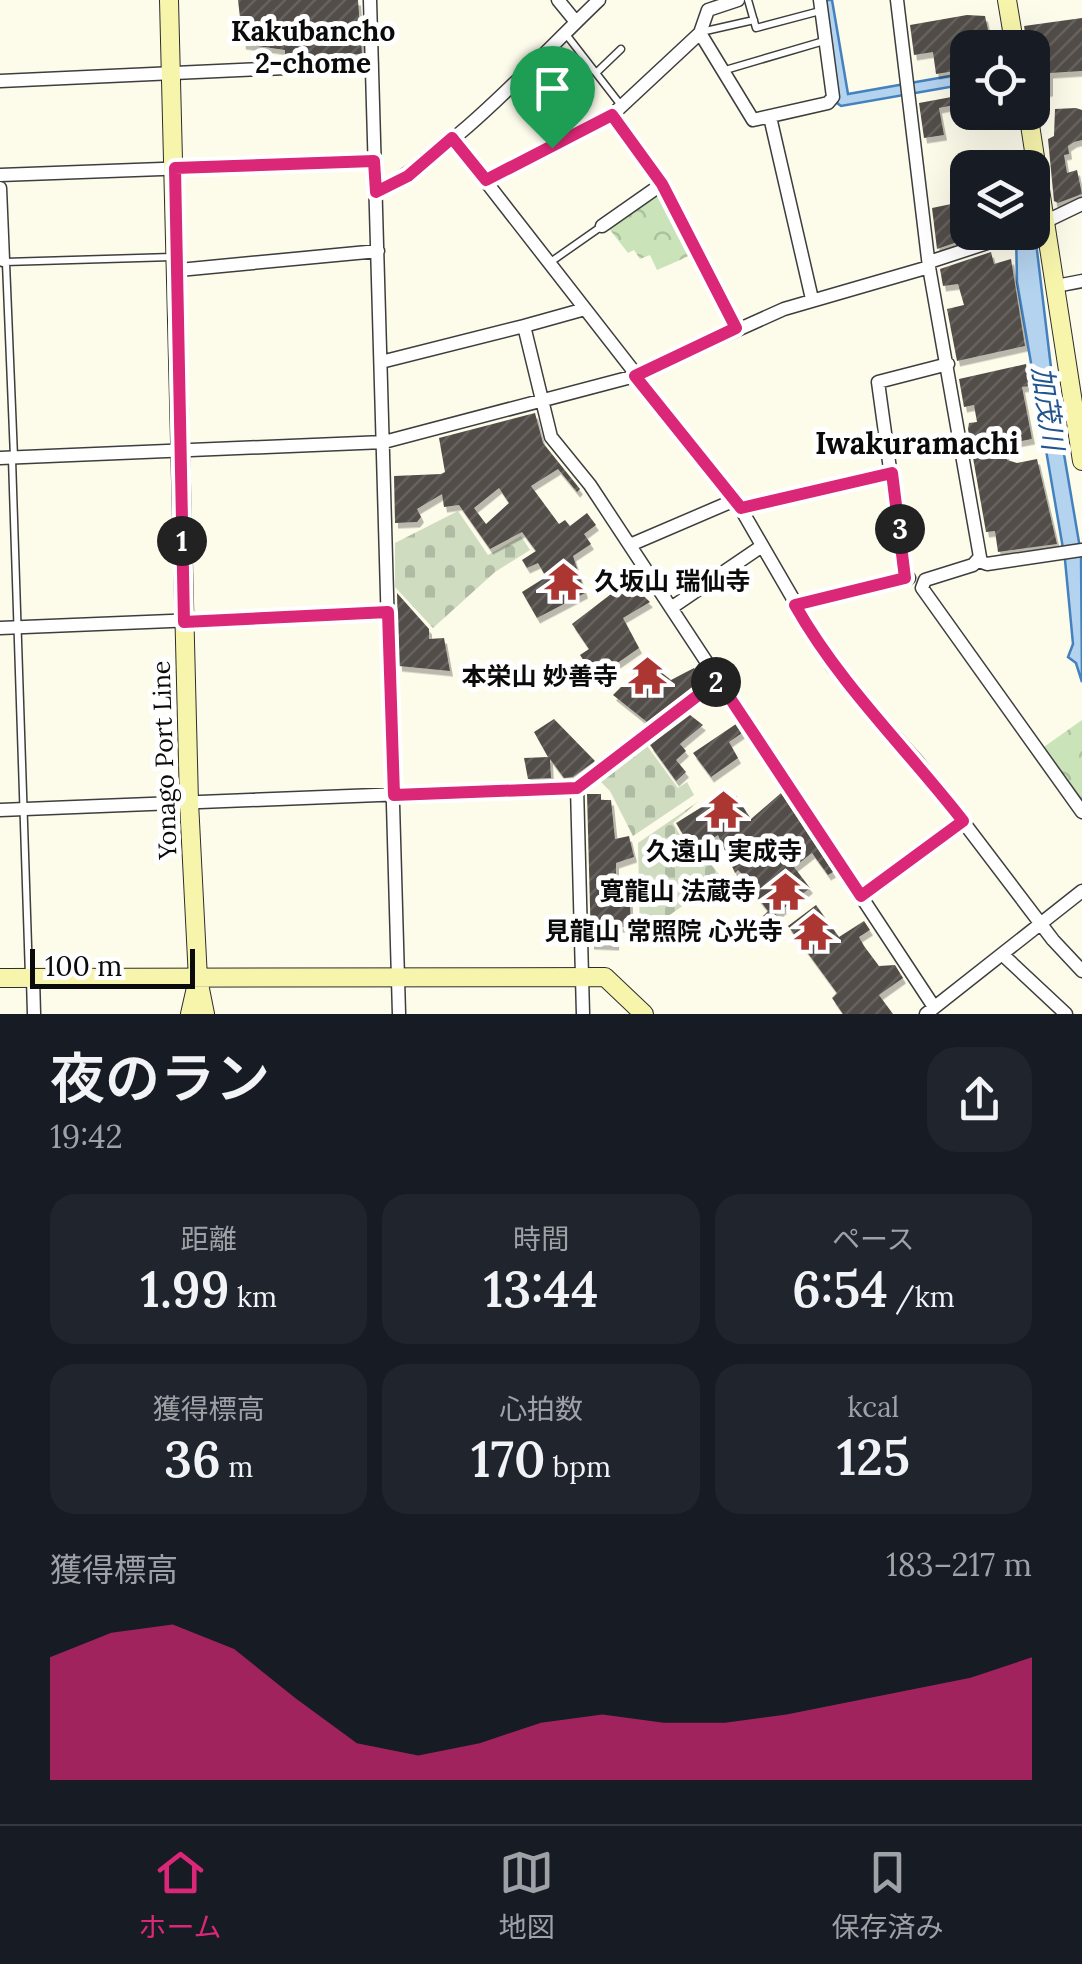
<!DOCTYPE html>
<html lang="ja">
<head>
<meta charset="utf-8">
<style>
  :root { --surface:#171b24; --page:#20242c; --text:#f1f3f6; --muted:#9ea1a6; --line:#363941; --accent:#db2777 }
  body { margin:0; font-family:Lora,"Noto Sans JP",serif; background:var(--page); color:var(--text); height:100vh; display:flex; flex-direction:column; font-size:38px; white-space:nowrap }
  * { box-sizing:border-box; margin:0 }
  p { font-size:32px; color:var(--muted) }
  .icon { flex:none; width:55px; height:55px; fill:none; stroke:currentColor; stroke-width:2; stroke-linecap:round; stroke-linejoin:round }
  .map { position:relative; height:1014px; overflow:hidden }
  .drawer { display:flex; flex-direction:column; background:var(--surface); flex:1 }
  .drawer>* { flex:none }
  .buttons { position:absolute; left:950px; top:30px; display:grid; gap:20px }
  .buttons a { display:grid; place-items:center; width:100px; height:100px; border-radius:20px; background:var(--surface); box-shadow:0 10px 40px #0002; font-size:50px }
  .scale { position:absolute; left:30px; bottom:25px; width:165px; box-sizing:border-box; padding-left:10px; border:5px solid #0b0b0b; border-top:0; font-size:28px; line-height:35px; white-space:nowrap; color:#0b0b0b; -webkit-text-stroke:8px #fff; paint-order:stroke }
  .pin { position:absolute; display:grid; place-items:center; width:85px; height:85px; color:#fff; margin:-102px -42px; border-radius:50% 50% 50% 0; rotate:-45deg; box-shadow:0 0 10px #0007 }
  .pin .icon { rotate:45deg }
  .km { position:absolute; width:50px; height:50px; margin:-25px; border-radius:50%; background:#222; color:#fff; font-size:28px; line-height:50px; text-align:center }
  .round { display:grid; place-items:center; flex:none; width:105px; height:105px; border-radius:30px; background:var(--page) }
  .summary { display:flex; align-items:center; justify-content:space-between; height:170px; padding:0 50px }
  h1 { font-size:55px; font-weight:600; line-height:75px }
  .metrics { display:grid; grid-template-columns:repeat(3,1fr); gap:15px; height:170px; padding:10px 50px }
  .metrics div { display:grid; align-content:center; border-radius:25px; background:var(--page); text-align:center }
  .metrics b { font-size:50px; font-weight:600 }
  .metrics small { font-size:28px; font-weight:400 }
  .metrics p { font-size:28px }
  .chart { height:280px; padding:20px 50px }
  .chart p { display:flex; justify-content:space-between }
  .chart svg { width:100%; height:180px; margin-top:10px; fill:var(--accent); opacity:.7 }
  .tab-bar { display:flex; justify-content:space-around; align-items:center; height:140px; border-top:2px solid var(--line); background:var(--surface); font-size:28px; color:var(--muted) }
  .tab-bar a { display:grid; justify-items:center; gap:5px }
  .tab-bar .current { color:var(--accent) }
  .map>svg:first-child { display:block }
  .cemetery { fill:url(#cemetery-stones) }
  .park { fill:url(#park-crowns) }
  .water { fill:#b4d3ef; stroke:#4381bf; stroke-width:2.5 }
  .building { fill:url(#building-hatch); fill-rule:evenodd; filter:url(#shadow) }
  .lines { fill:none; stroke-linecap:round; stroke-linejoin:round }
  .lane-casing { stroke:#3e3e3e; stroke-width:9 }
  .street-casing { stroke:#3e3e3e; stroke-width:15 }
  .secondary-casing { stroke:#2d2d2d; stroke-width:20 }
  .lane { stroke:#fff; stroke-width:6 }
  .street { stroke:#fff; stroke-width:12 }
  .secondary { stroke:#f7f5ac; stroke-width:18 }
  .route-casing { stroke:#fff; stroke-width:20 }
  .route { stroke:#db2777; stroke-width:12 }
  .labels { text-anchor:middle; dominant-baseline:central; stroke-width:10; stroke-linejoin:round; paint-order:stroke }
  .poi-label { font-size:25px; font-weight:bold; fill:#0b0b0b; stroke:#fff; text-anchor:end }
  .street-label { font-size:25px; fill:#0b0b0b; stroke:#fff }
  .neighbourhood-label { font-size:28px; font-weight:bold; fill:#0b0b0b; stroke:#fff }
  .water-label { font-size:28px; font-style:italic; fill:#22558f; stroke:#fff }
  .quarter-label { font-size:30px; font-weight:bold; fill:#0b0b0b; stroke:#fff }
</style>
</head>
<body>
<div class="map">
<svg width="1082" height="1014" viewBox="0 0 1082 1014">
  <defs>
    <pattern id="cemetery-stones" width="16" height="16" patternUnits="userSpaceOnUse" patternTransform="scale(2.5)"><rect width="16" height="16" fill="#cfdcbf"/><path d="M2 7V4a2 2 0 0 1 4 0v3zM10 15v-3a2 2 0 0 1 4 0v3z" fill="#b0bba3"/></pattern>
    <pattern id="park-crowns" width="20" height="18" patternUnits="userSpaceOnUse" patternTransform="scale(2.5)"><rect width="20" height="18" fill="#cae3b8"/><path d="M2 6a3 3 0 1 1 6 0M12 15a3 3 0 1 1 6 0" fill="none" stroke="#acc19d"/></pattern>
    <pattern id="building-hatch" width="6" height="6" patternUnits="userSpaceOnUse" patternTransform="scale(2.5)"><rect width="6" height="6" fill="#524d48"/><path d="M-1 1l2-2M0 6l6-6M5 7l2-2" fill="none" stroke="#66625e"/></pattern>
    <filter id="shadow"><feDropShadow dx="3" dy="5.5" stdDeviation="0" flood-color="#0004"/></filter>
  </defs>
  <rect width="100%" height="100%" fill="#fdfbea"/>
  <path class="cemetery" d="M458,511L488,555L521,536L530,550L495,572L433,628L395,587V543Z
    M645,743L678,788L687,782L694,795L633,836L610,791L597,778Z
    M699,801L673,823L688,849L696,846L722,878L640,936L638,843Z"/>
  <path class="park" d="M658,189L696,253L657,270L650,255L640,259L634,250L628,253L607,226Z
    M1082,720V807L1041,749Z"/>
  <path class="water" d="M823,0H832L848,94L967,73V84L841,106L837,103Z
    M1033,217L1055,401L1081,554L1082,682L1076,663L1068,657L1073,644L1065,560L1017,282L1016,233L1032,232Z"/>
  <path class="building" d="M238,0H358L362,54L285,58V50L243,44Z
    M967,15L985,16L992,48H968V69L936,74L933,52L914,55L910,25Z
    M1082,18V71L1050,73V91L1044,92V97L1035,96L1036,49L1026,39L1024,26Z
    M957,96L959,104L939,108L944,135L924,138L919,103Z
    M1076,108L1082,110V140L1074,142L1068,146L1069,154L1064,155L1067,173L1077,170L1082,194L1058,203L1054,201L1048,139L1054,136L1055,109Z
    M956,203L959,219L968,217V232L984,233L937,249L932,208Z
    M991,252L994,264L1011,259L1025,346L957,361L947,309L964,305L958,284L943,286L940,269Z
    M1026,364L1030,386L1022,387L1032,439L1005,444L1007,460L1017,463L1037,459L1057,544L998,552L995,531L986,532L968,429L969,423L977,422L974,405L964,407L959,379Z
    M535,413L543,443L580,489L577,492L558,469L531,486L559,524L565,520L570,526L587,513L596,525L584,534L591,544L573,556L585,593L537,618L522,592L546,577L538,563L527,568L522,560L536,551L522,532L490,549L459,505L444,507L442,494L417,509L421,517L417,522L395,523L394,476L441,474L445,472L439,438ZM499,488L509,503L486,524L474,508Z
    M628,581L650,602L623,618L639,648L596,678L580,664L584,661L580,655L589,649L572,624Z
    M397,593L429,629V639L444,638L450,671L399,666Z
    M647,661L671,680L694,668L703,679L647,722L613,695Z
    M690,715L703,725L680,744L686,751L676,760L686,772L676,781L650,745Z
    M554,719L595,761L573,777L564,778L550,759L551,778L528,779L524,758L548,757L534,732Z
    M736,724L742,733L729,742L738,758L711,777L693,753Z
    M726,792L731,799L736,796L751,819L781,793L833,872L828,875L812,853L794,867L810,888L760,927L756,923L768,911L754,893L757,890L738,870L735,873L718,835L700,847L696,842L690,846L676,823Z
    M587,794H601V800H611L615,839L629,836L634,857L616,863V883H629L631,927H617L616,945L591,944Z
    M816,905L839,937L864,921L870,930L859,937L864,946L879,966L895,965L903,978L879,995L893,1014H843L832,998L837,993L788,926Z"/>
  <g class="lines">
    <defs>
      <path id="lane" d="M748,0L756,28L820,11
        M701,32L754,20
        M565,33L620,104
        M722,71L824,41
        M596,73L621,49
        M552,261L602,226
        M5,262L172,257
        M6,263L14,457
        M12,459L29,976"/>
      <path id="street" d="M370,0L399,1014
        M558,0L576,22
        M897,0L929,267L980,557L973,565L925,580L922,588L1082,812
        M708,10L738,0
        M700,33L753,120L828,103L833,97L820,0
        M0,81L372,64
        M612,115L662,184L736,329
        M770,117L812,299
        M452,138L741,509L832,666L917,761L1053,940L1082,971
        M0,175L374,161
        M485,180L612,115L700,33L708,10
        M0,188L3,260
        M376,192C457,149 532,64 599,0
        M602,226L662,184
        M1032,228L1082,204
        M929,262L1021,232
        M179,270L378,251
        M1056,286L1082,281
        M585,309L524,326L551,437L590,485L934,1007
        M381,362L524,326
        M0,458L384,442L635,376L784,309L929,267
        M741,509L892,473
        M630,545L735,500
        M979,561L987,564L1082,550
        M905,578L878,382L948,364
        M795,605L909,578
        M671,608L762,546
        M0,628L388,612
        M577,787L583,1014
        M0,810L577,787L718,681
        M861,896L963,821
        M1003,955L1066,1014
        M33,978L34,1014
        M926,1014L1082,891"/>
      <path id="secondary" d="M169,0L189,802L198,979L205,1014
        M1007,0L1015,48
        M1028,112L1082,461
        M0,978L605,977L644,1014
        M190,1014L198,979"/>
    </defs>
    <use href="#lane" class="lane-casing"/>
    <use href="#street" class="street-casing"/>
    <use href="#secondary" class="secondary-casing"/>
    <use href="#lane" class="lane"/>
    <use href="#street" class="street"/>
    <use href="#secondary" class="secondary"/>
  </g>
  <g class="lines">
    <defs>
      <path id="route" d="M612,115L662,184L736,328L635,376L741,508L892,473L905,578L795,605C840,685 907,749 963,821L861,896L718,680L577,788L394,795L388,612L184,622L175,168L374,161L376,192L408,176L452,138L486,180Z"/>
    </defs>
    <use href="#route" class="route-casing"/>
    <use href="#route" class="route"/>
  </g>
  <defs>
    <symbol id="temple-bare" viewBox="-9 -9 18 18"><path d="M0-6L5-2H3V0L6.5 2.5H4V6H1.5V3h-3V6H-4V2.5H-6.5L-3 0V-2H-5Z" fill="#ac3732" stroke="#fff" stroke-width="2.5" paint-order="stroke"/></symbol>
  </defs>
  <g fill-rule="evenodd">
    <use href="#temple-bare" x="536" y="554" width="55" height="55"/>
    <use href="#temple-bare" x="620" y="648" width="55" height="55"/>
    <use href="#temple-bare" x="696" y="782" width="55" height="55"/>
    <use href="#temple-bare" x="758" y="864" width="55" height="55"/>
    <use href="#temple-bare" x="786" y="904" width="55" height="55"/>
  </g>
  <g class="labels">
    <g class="poi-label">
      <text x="594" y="581" text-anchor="start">久坂山 瑞仙寺</text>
      <text x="618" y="676">本栄山 妙善寺</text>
      <text x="724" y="851" text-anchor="middle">久遠山 実成寺</text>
      <text x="756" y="891">寛龍山 法蔵寺</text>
      <text x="783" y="931">見龍山 常照院 心光寺</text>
    </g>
    <g class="street-label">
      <text transform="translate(164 760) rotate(-92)">Yonago Port Line</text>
    </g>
    <g class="neighbourhood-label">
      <text x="313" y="31">Kakubancho<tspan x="313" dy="32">2-chome</tspan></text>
    </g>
    <g class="water-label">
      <text transform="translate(1048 408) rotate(82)">加茂川</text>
    </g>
    <g class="quarter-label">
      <text x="917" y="443">Iwakuramachi</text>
    </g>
  </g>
</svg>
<div class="buttons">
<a><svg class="icon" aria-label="locate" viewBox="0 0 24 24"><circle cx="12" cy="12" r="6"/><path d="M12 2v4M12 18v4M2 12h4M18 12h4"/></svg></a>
<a><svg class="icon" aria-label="layers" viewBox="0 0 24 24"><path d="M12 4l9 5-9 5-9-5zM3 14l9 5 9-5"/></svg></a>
</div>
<div class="scale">100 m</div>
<div class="pin" style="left:552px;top:148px;background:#1e9e55"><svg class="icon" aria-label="arrive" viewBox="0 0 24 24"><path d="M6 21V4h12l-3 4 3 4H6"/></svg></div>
<b class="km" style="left:182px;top:541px">1</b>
<b class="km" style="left:716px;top:682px">2</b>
<b class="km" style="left:900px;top:529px">3</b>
</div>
<section class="drawer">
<div class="summary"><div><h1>夜のラン</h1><p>19:42</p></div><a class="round"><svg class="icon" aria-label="share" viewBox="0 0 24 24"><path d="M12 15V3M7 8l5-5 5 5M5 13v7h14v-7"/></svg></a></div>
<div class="metrics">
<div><p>距離</p><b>1.99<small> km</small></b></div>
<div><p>時間</p><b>13:44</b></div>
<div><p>ペース</p><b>6:54<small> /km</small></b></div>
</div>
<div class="metrics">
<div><p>獲得標高</p><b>36<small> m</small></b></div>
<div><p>心拍数</p><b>170<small> bpm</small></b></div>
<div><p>kcal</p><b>125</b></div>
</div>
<div class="chart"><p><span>獲得標高</span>183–217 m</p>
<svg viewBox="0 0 160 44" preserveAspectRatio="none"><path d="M0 44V14L10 8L20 6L30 12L40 24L50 35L60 38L70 35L80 30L90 28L100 30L110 30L120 28L130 25L140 22L150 19L160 14V44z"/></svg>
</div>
</section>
<nav class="tab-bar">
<a class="current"><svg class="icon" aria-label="home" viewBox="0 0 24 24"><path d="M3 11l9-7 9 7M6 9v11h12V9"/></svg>ホーム</a>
<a><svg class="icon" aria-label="map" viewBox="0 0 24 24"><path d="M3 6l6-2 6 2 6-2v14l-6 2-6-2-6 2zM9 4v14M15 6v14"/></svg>地図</a>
<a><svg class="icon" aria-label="saved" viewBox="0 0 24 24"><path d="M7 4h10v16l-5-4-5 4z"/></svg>保存済み</a>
</nav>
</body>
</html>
